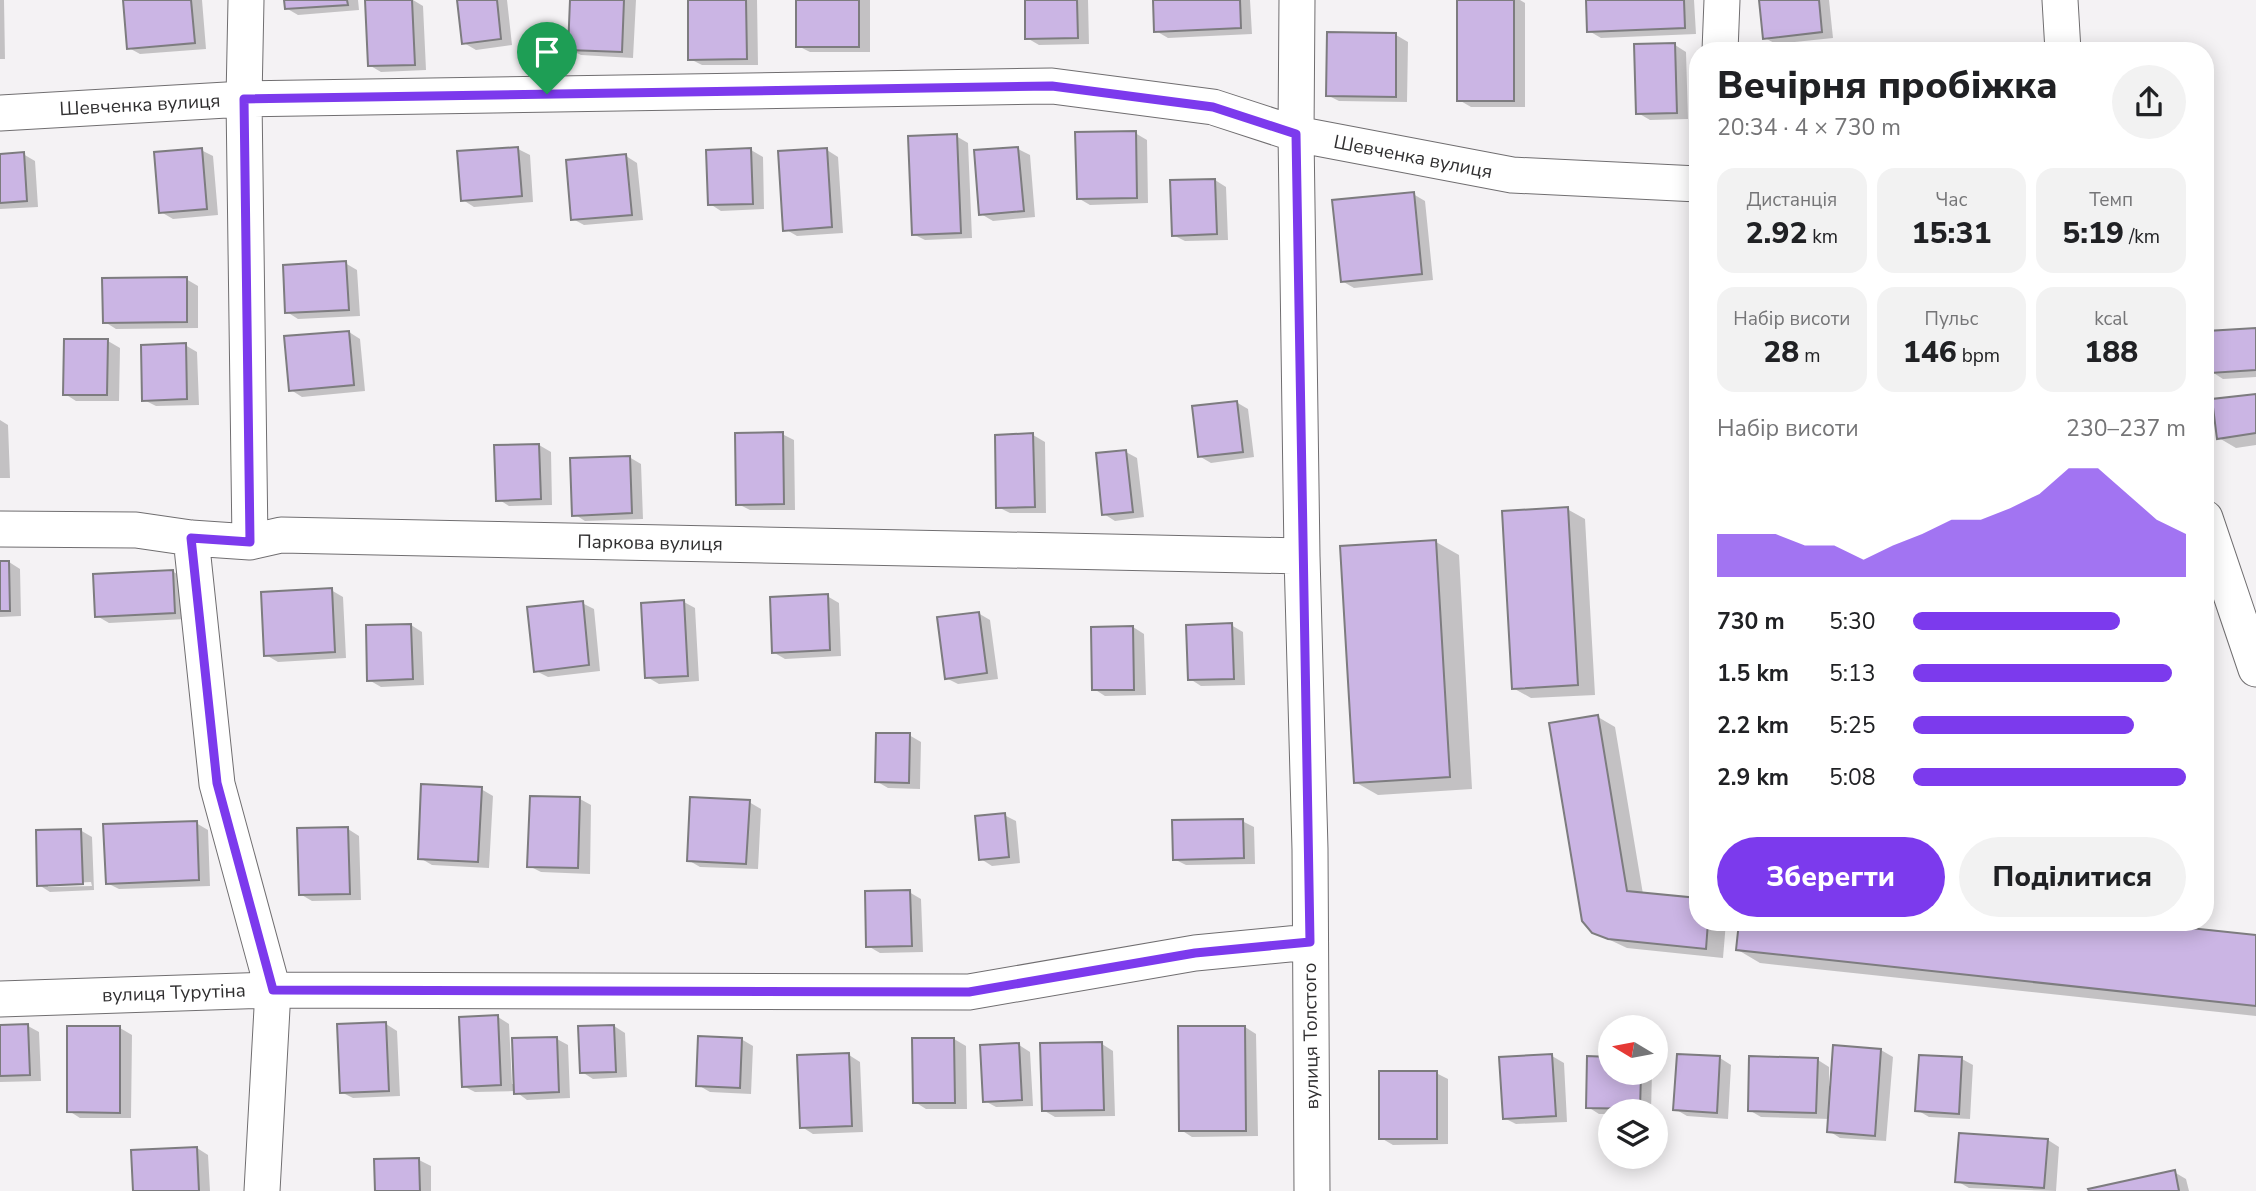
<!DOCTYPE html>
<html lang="uk">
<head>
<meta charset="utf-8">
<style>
  :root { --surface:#fff; --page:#f2f2f2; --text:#202124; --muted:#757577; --accent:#7c3aed }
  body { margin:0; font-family:"Nunito Sans",sans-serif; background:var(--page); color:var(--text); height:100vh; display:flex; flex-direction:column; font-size:26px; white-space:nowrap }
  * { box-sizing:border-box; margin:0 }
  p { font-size:23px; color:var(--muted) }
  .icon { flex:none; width:38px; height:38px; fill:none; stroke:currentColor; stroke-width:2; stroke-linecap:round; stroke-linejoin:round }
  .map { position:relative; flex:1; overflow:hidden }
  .sheet { position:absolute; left:1689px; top:42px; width:525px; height:889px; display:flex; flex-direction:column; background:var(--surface); border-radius:28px; box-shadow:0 4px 18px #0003 }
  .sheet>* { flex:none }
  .needle { width:46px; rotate:280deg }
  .buttons { position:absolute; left:1598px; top:1015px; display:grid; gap:14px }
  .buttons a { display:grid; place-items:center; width:70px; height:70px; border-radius:50%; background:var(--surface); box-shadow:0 4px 18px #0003; font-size:35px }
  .pin { position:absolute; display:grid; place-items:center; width:60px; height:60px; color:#fff; margin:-72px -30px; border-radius:50% 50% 50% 0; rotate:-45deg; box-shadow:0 0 7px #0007 }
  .pin .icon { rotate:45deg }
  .round { display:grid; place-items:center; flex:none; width:74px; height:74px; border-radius:37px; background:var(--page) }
  .headline { display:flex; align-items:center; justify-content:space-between; height:119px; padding:0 28px }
  h1 { font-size:38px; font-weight:800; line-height:52px }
  .metrics { display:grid; grid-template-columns:repeat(3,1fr); gap:10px; height:119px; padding:7px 28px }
  .metrics div { display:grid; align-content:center; border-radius:18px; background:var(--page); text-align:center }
  .metrics b { font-size:30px; font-weight:800 }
  .metrics small { font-size:19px; font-weight:400 }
  .metrics p { font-size:19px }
  .chart { height:196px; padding:14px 28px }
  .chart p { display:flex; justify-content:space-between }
  .chart svg { width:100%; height:126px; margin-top:7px; fill:var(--accent); opacity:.7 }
  .button { display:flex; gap:14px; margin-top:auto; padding:14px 28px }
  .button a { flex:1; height:80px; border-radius:42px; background:var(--accent); color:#fff; font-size:28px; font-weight:800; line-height:80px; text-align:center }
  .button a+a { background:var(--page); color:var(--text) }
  ul { padding:0 28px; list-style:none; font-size:23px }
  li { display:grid; grid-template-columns:112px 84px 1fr; align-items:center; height:52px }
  li i { height:18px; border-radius:9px; background:var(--accent) }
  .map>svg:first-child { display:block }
  .shadow { fill:#0003; fill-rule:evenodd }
  .building { fill:#cbb5e4; stroke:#7d7c7f; stroke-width:2 }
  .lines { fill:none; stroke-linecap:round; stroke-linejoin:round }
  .minor-casing { stroke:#706e70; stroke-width:37 }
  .minor { stroke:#fff; stroke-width:35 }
  .route-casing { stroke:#fff; stroke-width:14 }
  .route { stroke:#7c3aed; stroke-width:9 }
  .labels { text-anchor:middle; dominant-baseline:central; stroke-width:5; stroke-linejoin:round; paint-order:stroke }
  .street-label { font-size:19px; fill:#302f30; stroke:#fff }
</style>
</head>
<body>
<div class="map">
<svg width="2256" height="1191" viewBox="0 0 2256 1191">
  <rect width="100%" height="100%" fill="#f4f2f4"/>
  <path class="shadow" d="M0,0H4L5,59H0Z
    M125,0H202L206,49L140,54L129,48Z
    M286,0H358L359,10L298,15L286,8Z
    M385,0H413L423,6L426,70L381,72L369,65Z
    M459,0H507L512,45L476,50L464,43Z
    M571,0H636L633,58L581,55L569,49Z
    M689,0H757L758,65H702L690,59Z
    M798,0H870V52H810L798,46Z
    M1026,0H1088L1089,44L1039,45L1027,38Z
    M1155,0H1250L1252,34L1168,38L1156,31Z
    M1459,0H1520L1525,3V107H1471L1459,100Z
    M1588,0H1694L1696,34L1601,38L1589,31Z
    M1760,0H1829L1833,38L1776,44L1765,38Z
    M1396,35L1408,42L1407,102L1339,101L1327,95Z
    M1675,45L1686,52L1688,119L1650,120L1638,113Z
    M1135,133L1147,140L1148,203L1090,205L1078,198Z
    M956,136L968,143L972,238L925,240L913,234Z
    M518,149L530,155L533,202L474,207L463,200Z
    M1018,149L1030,155L1035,217L993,221L981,214Z
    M201,150L213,156L218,215L173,219L161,212Z
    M751,150L763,157L764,209L721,211L710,204Z
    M827,150L838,157L843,233L797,236L785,229Z
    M23,154L35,161L38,207L0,209V156Z
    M626,156L637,163L643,220L584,225L573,219Z
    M1215,180L1226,187L1228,240L1185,241L1173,235Z
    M1413,194L1425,201L1433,280L1354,288L1342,281Z
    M345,263L357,270L360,316L298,319L287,312Z
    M186,279L198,286V328L116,329L105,322Z
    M2256,330V377L2223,379L2212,372Z
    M349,332L360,339L365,391L302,397L291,390Z
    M108,341L120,348L119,401H76L65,394Z
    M185,345L197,352L199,405L156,406L144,400Z
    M2256,395V445L2236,448L2219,438Z
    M1236,402L1248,409L1254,457L1211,463L1199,456Z
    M0,420L8,425L10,478H0Z
    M782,434L794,440L795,510H750L738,504Z
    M1033,435L1045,442L1046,513H1010L998,507Z
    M539,445L551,452L552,505L509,506L498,499Z
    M1126,452L1137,458L1144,517L1115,521L1104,514Z
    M629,457L641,464L643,519L585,521L574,514Z
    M1567,509L1585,519L1595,695L1531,698L1513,688Z
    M1436,542L1459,555L1472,789L1378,795L1355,782Z
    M9,562L20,569L21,616L0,617V563Z
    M172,571L184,578L186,619L109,623L97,616Z
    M331,590L343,597L346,658L278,662L266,655Z
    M827,596L839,603L841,656L785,659L773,652Z
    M684,602L695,608L699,681L659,684L647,677Z
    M582,603L594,609L600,671L548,677L536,671Z
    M978,613L990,620L998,679L958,684L946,678Z
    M411,625L422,632L424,685L381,687L369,680Z
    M1231,625L1243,632L1245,685L1201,686L1190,679Z
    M1133,627L1144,634L1146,695L1105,696L1094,689Z
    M1598,717L1615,727L1643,894L1698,922H1726L1723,958L1627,948L1593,932Z
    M909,735L921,742L920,789L888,788L876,781Z
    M481,789L493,796L489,868L432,865L420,858Z
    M580,799L591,805L590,874L541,872L529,866Z
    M749,802L761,809L758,869L700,867L688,860Z
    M1004,815L1016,821L1020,863L992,866L981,859Z
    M1242,821L1254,827L1255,864L1186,865L1174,859Z
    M196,823L208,830L210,886L119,889L107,883Z
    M348,829L359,836L361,900L312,901L300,894Z
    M80,830L92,837L94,890L50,892L39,885ZM91,882L92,886L48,887V884Z
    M909,892L921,899L923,952L880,953L868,946Z
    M2256,937V1016L1760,963L1738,950Z
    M498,1017L509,1024L512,1084H515L557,1039L568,1045L570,1098L527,1100L515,1091L475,1092L463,1086Z
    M386,1024L397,1031L400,1096L353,1098L341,1092Z
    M28,1026L39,1032L41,1081L0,1082V1027Z
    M614,1026L625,1033L627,1077L593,1079L582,1072Z
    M1245,1027L1256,1034L1258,1136L1192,1137L1181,1130Z
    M120,1028L132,1035L131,1118H80L69,1111Z
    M741,1039L753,1046L751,1094L710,1092L698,1085Z
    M954,1039L966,1046L967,1109H926L915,1102Z
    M1102,1044L1113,1051L1115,1116L1055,1117L1043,1110Z
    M1019,1045L1030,1052L1033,1106L996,1107L985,1101Z
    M1835,1047L1881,1050L1893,1057L1886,1141L1840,1138L1829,1131L1830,1119L1761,1117L1749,1110L1818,1060L1829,1067V1086H1832Z
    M849,1055L860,1062L863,1132L813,1134L802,1127Z
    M1552,1056L1564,1063L1567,1122L1516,1124L1504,1118Z
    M1720,1058L1731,1065L1728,1119L1687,1116L1675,1109Z
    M1610,1059V1073H1652L1651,1111H1610V1114H1599L1588,1107Z
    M1962,1059L1973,1065L1970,1119L1929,1117L1917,1110Z
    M1436,1073L1448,1079V1144L1393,1145L1381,1138Z
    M2048,1140L2059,1147L2056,1191L1969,1188L1957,1181Z
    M197,1148L208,1155L210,1191H135Z
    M419,1160L431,1166V1191H377Z
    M2174,1172L2186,1179L2189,1191H2091Z"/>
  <path class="building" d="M123,0H191L195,43L127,49Z
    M284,0H347L348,5L285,9Z
    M365,0H412L415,65L368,66Z
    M457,0H497L501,39L462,44Z
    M570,0H624L622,52L568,50Z
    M688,0H746L747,59L688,60Z
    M796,0H859V47H796Z
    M1025,0H1077L1078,38L1025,39Z
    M1153,0H1240L1241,28L1154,32Z
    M1457,0H1514V101H1457Z
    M1586,0H1684L1685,28L1587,32Z
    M1759,0H1819L1822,32L1763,39Z
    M1327,32L1396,33V97L1326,96Z
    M1675,43L1677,113L1636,114L1634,44Z
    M1136,131L1137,198L1077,199L1075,132Z
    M957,134L961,233L912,235L908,136Z
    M518,147L522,196L461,201L457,151Z
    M1018,147L1024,211L979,215L974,150Z
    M202,148L207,209L159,213L154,152Z
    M751,148L753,204L708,205L706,150Z
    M827,148L832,227L783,231L778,151Z
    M24,152L27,201L0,203V154Z
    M626,154L632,215L571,220L566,160Z
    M1215,179L1217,234L1172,236L1170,180Z
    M1414,192L1422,274L1341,282L1332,200Z
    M346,261L349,310L285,313L283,265Z
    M187,277V322L103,323L102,278Z
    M2256,328V370L2210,373L2207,331Z
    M349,331L354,385L289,391L284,336Z
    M64,339H108L107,395H63Z
    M186,343L187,399L142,401L141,345Z
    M2256,394V433L2217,439L2212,399Z
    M1237,401L1243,452L1198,457L1192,406Z
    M783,432L784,504L736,505L735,433Z
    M1033,433L1035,507L996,508L995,435Z
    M539,444L541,499L496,501L494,445Z
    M1126,450L1133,512L1102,515L1096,453Z
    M630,456L632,513L572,516L570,458Z
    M1568,507L1578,685L1512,689L1502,511Z
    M1436,540L1450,777L1354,783L1340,546Z
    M0,561H9L10,611H0Z
    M173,570L175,613L95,617L93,574Z
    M332,588L335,652L264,656L261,592Z
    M828,594L830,650L772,653L770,597Z
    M684,600L688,676L645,678L641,603Z
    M583,601L589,665L534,672L527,607Z
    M979,612L987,673L945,679L937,617Z
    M1232,623L1234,679L1188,680L1186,625Z
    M411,624L413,679L367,681L366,625Z
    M1133,626L1134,690H1092L1091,627Z
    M1598,715L1627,891L1698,898V922H1708L1706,949L1608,939L1592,933L1582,921L1549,723Z
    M876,733H910L909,783L875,782Z
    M421,784L482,787L478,862L418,859Z
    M530,796L580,797L578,868L527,867Z
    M690,797L750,800L746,864L687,861Z
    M1005,813L1009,857L979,860L975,816Z
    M1243,819L1244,858L1173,860L1172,820Z
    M197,821L199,880L106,884L103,824Z
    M348,827L350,894L299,895L297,828Z
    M81,829L83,884L37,886L36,830Z
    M910,890L912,946L866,947L865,891Z
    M1739,922H2133L2256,935V1006L1736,950Z
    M498,1015L501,1085L462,1087L459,1017Z
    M386,1022L389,1091L340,1093L337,1024Z
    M28,1024L30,1075L0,1076V1025Z
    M614,1025L616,1072L580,1073L578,1026Z
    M67,1026H120V1113L67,1112Z
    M1178,1026H1245L1246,1131H1179Z
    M698,1036L742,1038L740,1088L696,1086Z
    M557,1037L559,1092L514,1094L512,1038Z
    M912,1038H954L955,1103H913Z
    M1102,1042L1104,1110L1042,1111L1040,1043Z
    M1019,1043L1022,1100L983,1102L980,1045Z
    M1833,1045L1881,1049L1875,1136L1827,1132Z
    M849,1053L852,1126L800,1128L797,1055Z
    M1552,1054L1556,1116L1503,1119L1499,1057Z
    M1677,1054L1720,1056L1717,1113L1673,1110Z
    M1919,1055L1962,1057L1959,1114L1915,1111Z
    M1587,1056L1610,1057V1073H1641L1640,1109L1586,1108Z
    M1749,1056L1818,1058L1816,1113L1748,1111Z
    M1379,1071H1437V1139H1379Z
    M1959,1133L2048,1139L2044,1188L1955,1182Z
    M197,1147L199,1191H133L131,1150Z
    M419,1158L420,1191H375L374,1159Z
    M2175,1170L2179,1191H2089L2088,1189Z"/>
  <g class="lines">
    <defs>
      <path id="minor" d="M246,0L244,99L250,542
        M1297,0L1296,134L1302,556L1310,849L1312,1191
        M2060,0L2063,51
        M1720,51L1722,0
        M0,113L244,99L1052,86L1213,107L1296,134L1512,175L1698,184
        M2205,518L2256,669
        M0,529L136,530L191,538L250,542L281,535L1302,556
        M191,538L217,784L273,990L262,1191
        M0,999L273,990L969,992L1195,953L1310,942"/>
    </defs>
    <use href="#minor" class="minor-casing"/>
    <use href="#minor" class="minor"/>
  </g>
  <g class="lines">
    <defs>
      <path id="route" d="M1052,86L1213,107L1296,134L1310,942L1195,953L969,992L273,990L217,783L191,538L250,542L244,99Z"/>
    </defs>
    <use href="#route" class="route-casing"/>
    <use href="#route" class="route"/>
  </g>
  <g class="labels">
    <g class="street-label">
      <text transform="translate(140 105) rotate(-3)">Шевченка вулиця</text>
      <text transform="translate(1413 157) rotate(11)">Шевченка вулиця</text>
      <text transform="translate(650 543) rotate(1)">Паркова вулиця</text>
      <text transform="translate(174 993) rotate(-2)">вулиця Турутіна</text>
      <text transform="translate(1311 1036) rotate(-91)">вулиця Толстого</text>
    </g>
  </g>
</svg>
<div class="buttons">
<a><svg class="needle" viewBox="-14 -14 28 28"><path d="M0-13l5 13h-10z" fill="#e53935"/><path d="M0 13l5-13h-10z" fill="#757577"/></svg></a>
<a><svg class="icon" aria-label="layers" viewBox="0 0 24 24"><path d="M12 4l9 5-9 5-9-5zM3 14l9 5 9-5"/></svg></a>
</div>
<div class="pin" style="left:547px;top:94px;background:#1e9e55"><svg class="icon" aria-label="arrive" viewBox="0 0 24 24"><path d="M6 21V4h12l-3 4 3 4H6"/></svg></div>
<section class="sheet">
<div class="headline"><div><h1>Вечірня пробіжка</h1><p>20:34 · 4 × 730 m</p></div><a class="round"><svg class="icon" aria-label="share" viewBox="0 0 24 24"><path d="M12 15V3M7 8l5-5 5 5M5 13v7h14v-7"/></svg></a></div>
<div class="metrics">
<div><p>Дистанція</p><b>2.92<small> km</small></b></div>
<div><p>Час</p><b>15:31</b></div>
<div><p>Темп</p><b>5:19<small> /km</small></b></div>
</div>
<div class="metrics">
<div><p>Набір висоти</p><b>28<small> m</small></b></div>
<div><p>Пульс</p><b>146<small> bpm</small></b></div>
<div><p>kcal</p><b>188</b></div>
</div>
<div class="chart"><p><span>Набір висоти</span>230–237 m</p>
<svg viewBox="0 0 160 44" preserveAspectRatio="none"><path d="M0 44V29L10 29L20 29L30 33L40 33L50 38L60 33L70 29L80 24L90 24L100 20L110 15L120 6L130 6L140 15L150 24L160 29V44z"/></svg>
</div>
<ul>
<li><b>730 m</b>5:30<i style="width:76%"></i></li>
<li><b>1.5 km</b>5:13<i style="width:95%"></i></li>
<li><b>2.2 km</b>5:25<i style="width:81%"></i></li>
<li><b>2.9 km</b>5:08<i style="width:100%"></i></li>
</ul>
<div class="button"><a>Зберегти</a><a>Поділитися</a></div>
</section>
</div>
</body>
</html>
